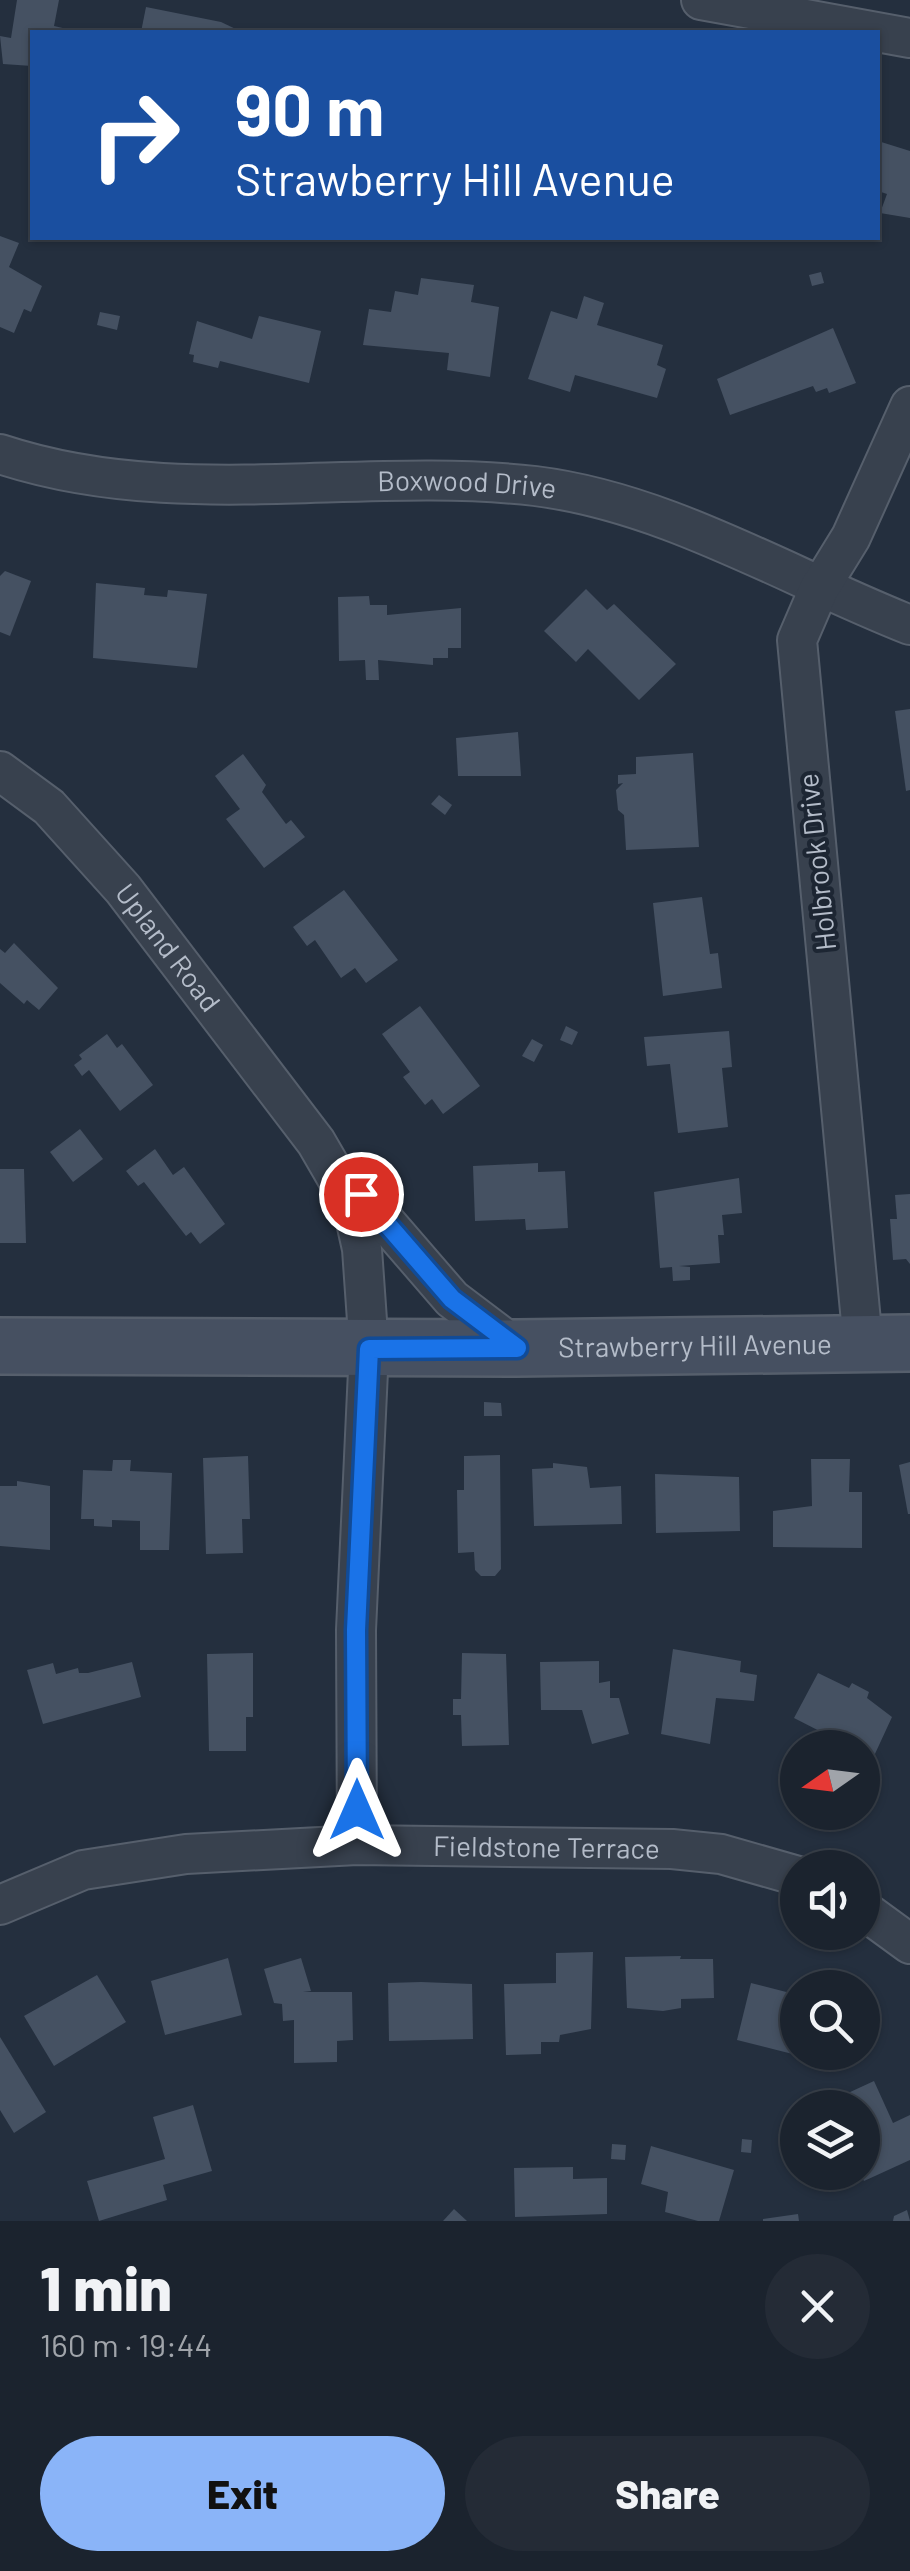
<!DOCTYPE html>
<meta charset="utf-8">
<style>
body{margin:0;font-family:Barlow,sans-serif;background:#242b36;color:#f1f3f6;height:100vh;display:flex;flex-direction:column;font-size:38px;white-space:nowrap}
*{box-sizing:border-box;margin:0}
p{font-size:32px;color:#a0a4aa}
.icon{flex:none;width:55px;height:55px;fill:none;stroke:currentColor;stroke-width:2;stroke-linecap:round;stroke-linejoin:round}
.map{position:relative;height:2221px;overflow:hidden}
.sheet{display:flex;flex-direction:column;background:#1b232e;flex:1}
.sheet>*{flex:none}
.hud{position:absolute;left:30px;top:30px;width:850px;height:210px;border-radius:0px;box-shadow:0 2px 8px #0004,0 0 0 2px #39404a;background:#1a4fa0;color:#fff;overflow:hidden}
.needle{width:65px;rotate:256deg}
.buttons{position:absolute;left:780px;top:1730px;display:grid;gap:20px}
.buttons a{display:grid;place-items:center;width:100px;height:100px;border-radius:50%;background:#1b232e;box-shadow:0 2px 8px #0004,0 0 0 2px #39404a;font-size:50px}
.pin{position:absolute;display:grid;place-items:center;width:85px;height:85px;color:#fff;margin:-42px;border:5px solid #fff;border-radius:50%;box-shadow:0 2px 10px #0007}
.me{position:absolute;width:110px;margin:-55px;rotate:0deg;stroke-linejoin:round;filter:drop-shadow(0 0 8px #0008)}
.turn{display:flex;align-items:center;gap:35px;height:210px;padding:0 40px;font-size:45px}
.turn .icon{width:130px;height:130px;stroke-width:2.5}
.turn b{display:block;font-size:70px;line-height:85px}
.round{display:grid;place-items:center;flex:none;width:105px;height:105px;border-radius:52px;background:#242b36}
.summary{display:flex;align-items:center;justify-content:space-between;height:170px;padding:0 40px}
h1{font-size:60px;font-weight:800;line-height:75px}
.action{display:flex;gap:20px;margin-top:auto;padding:20px 40px}
.action a{flex:1;height:115px;border-radius:60px;background:#8ab4f8;color:#111;font-size:40px;font-weight:800;line-height:115px;text-align:center}
.action a+a{background:#242b36;color:#f1f3f6}
.map>svg:first-child{display:block}
</style>
<div class="map">
<svg width="910" height="2221" viewBox="0 0 910 2221">
<rect width="100%" height="100%" fill="#242f3e"/>
<!-- building -->
<g fill="#455162">
<path d="M 17,0 L 59,0 L 54,26 L 80,32 L 32,32 L 32,66 L 3,64 L 0,36 L 11,38 Z"/>
<path d="M 146,7 L 221,22 L 242,32 L 141,32 Z"/>
<path d="M 878,141 L 910,151 L 910,218 L 880,213 L 887,194 L 878,191 Z"/>
<path d="M 0,236 L 19,243 L 9,267 L 42,286 L 31,312 L 24,309 L 14,333 L 0,327 Z"/>
<path d="M 821,272 L 824,283 L 812,286 L 809,275 Z"/>
<path d="M 421,278 L 474,285 L 471,302 L 499,307 L 490,377 L 447,370 L 449,353 L 363,345 L 369,309 L 391,312 L 395,291 L 418,295 Z"/>
<path d="M 584,296 L 604,303 L 597,325 L 663,345 L 657,365 L 666,369 L 657,398 L 575,375 L 570,392 L 528,379 L 551,311 L 577,319 Z"/>
<path d="M 100,312 L 120,316 L 117,330 L 97,325 Z"/>
<path d="M 259,316 L 321,331 L 309,383 L 220,361 L 218,368 L 193,362 L 194,355 L 189,354 L 197,321 L 252,339 Z"/>
<path d="M 833,328 L 856,383 L 829,393 L 827,388 L 816,392 L 813,386 L 730,415 L 717,379 Z"/>
<path d="M 5,571 L 31,581 L 10,636 L 0,632 L 0,576 Z"/>
<path d="M 96,583 L 145,588 L 144,595 L 167,597 L 168,590 L 207,594 L 197,668 L 93,658 Z"/>
<path d="M 586,589 L 607,610 L 614,604 L 676,664 L 639,700 L 588,649 L 576,662 L 544,631 Z"/>
<path d="M 369,596 L 370,605 L 387,605 L 387,615 L 461,608 L 461,648 L 448,648 L 448,658 L 433,658 L 433,665 L 378,660 L 379,680 L 366,680 L 365,660 L 339,661 L 338,597 Z"/>
<path d="M 910,709 L 910,790 L 906,791 L 895,711 Z"/>
<path d="M 518,732 L 521,776 L 458,776 L 456,738 Z"/>
<path d="M 693,753 L 699,847 L 626,850 L 624,815 L 618,810 L 616,790 L 623,783 L 618,784 L 618,775 L 636,774 L 636,757 Z"/>
<path d="M 243,754 L 266,785 L 262,792 L 286,824 L 291,820 L 305,837 L 264,868 L 226,819 L 240,809 L 215,776 Z"/>
<path d="M 439,795 L 452,805 L 445,815 L 431,804 Z"/>
<path d="M 344,890 L 398,960 L 366,983 L 355,968 L 341,978 L 315,940 L 307,946 L 293,927 Z"/>
<path d="M 702,897 L 710,954 L 718,953 L 722,988 L 663,996 L 653,903 Z"/>
<path d="M 14,943 L 58,988 L 39,1010 L 27,1000 L 24,1004 L 0,983 L 0,949 L 5,953 Z"/>
<path d="M 420,1006 L 480,1086 L 443,1114 L 432,1099 L 425,1105 L 403,1077 L 410,1072 L 382,1034 Z"/>
<path d="M 566,1026 L 578,1032 L 572,1045 L 560,1040 Z"/>
<path d="M 729,1031 L 732,1067 L 722,1068 L 728,1127 L 678,1133 L 670,1064 L 647,1066 L 644,1037 Z"/>
<path d="M 107,1034 L 117,1048 L 122,1044 L 153,1085 L 120,1111 L 89,1070 L 82,1076 L 74,1065 L 82,1059 L 79,1055 Z"/>
<path d="M 532,1039 L 543,1045 L 534,1062 L 522,1056 Z"/>
<path d="M 80,1129 L 103,1159 L 73,1182 L 50,1152 Z"/>
<path d="M 155,1149 L 173,1175 L 184,1167 L 225,1224 L 200,1244 L 191,1232 L 186,1236 L 144,1182 L 138,1186 L 126,1171 Z"/>
<path d="M 538,1163 L 538,1172 L 565,1171 L 568,1228 L 526,1230 L 525,1219 L 475,1221 L 473,1166 Z"/>
<path d="M 0,1169 L 24,1169 L 26,1243 L 0,1243 Z"/>
<path d="M 739,1178 L 742,1213 L 722,1215 L 724,1235 L 718,1235 L 720,1263 L 679,1266 L 690,1267 L 690,1280 L 673,1281 L 672,1267 L 660,1268 L 654,1192 Z"/>
<path d="M 910,1194 L 910,1264 L 906,1259 L 893,1260 L 890,1219 L 897,1219 L 895,1195 Z"/>
<path d="M 484,1402 L 501,1403 L 502,1416 L 484,1416 Z"/>
<path d="M 500,1455 L 501,1569 L 495,1576 L 481,1576 L 475,1570 L 474,1552 L 458,1553 L 457,1490 L 464,1490 L 464,1456 Z"/>
<path d="M 248,1456 L 250,1519 L 242,1519 L 243,1553 L 206,1554 L 203,1458 Z"/>
<path d="M 811,1459 L 850,1459 L 849,1492 L 862,1492 L 862,1548 L 773,1547 L 773,1511 L 812,1506 Z"/>
<path d="M 113,1460 L 131,1460 L 130,1471 L 172,1473 L 169,1550 L 140,1550 L 140,1521 L 112,1520 L 112,1527 L 94,1526 L 94,1519 L 81,1519 L 83,1470 L 112,1471 Z"/>
<path d="M 910,1462 L 910,1514 L 908,1514 L 899,1465 Z"/>
<path d="M 553,1463 L 587,1467 L 590,1488 L 621,1486 L 622,1524 L 534,1526 L 532,1469 L 553,1468 Z"/>
<path d="M 655,1474 L 739,1477 L 740,1531 L 656,1533 Z"/>
<path d="M 17,1481 L 50,1486 L 50,1550 L 0,1546 L 0,1486 L 17,1486 Z"/>
<path d="M 673,1649 L 741,1661 L 740,1672 L 757,1675 L 754,1701 L 716,1698 L 710,1744 L 661,1734 Z"/>
<path d="M 253,1653 L 253,1717 L 246,1717 L 246,1751 L 209,1751 L 207,1654 Z"/>
<path d="M 462,1653 L 506,1654 L 509,1745 L 462,1746 L 461,1715 L 453,1715 L 453,1699 L 461,1699 Z"/>
<path d="M 599,1661 L 599,1683 L 610,1681 L 610,1698 L 619,1698 L 629,1734 L 592,1744 L 582,1710 L 541,1710 L 540,1662 Z"/>
<path d="M 132,1662 L 141,1697 L 43,1724 L 27,1670 L 53,1663 L 56,1674 L 78,1668 L 79,1673 L 88,1673 Z"/>
<path d="M 818,1673 L 849,1688 L 852,1683 L 869,1692 L 867,1698 L 892,1717 L 862,1782 L 862,1748 L 838,1748 L 841,1742 L 794,1718 Z"/>
<path d="M 593,1952 L 591,2029 L 560,2035 L 559,2042 L 541,2042 L 541,2054 L 506,2055 L 504,1984 L 556,1983 L 556,1953 Z"/>
<path d="M 681,1956 L 680,1959 L 713,1959 L 714,1998 L 681,1999 L 681,2008 L 663,2011 L 627,2008 L 625,1957 Z"/>
<path d="M 228,1958 L 242,2015 L 165,2035 L 151,1981 Z"/>
<path d="M 301,1958 L 311,1991 L 303,1992 L 352,1992 L 353,2040 L 337,2041 L 337,2062 L 294,2063 L 294,2020 L 283,2021 L 282,2004 L 274,2003 L 264,1969 Z"/>
<path d="M 97,1975 L 126,2022 L 54,2066 L 24,2016 Z"/>
<path d="M 421,1982 L 472,1984 L 473,2039 L 389,2041 L 388,1983 Z"/>
<path d="M 751,1983 L 798,1995 L 798,2052 L 826,2052 L 824,2062 L 737,2040 Z"/>
<path d="M 0,2037 L 46,2112 L 14,2133 L 0,2110 Z"/>
<path d="M 874,2081 L 893,2123 L 910,2115 L 910,2160 L 864,2181 L 859,2172 L 862,2108 L 839,2108 L 835,2099 Z"/>
<path d="M 193,2105 L 212,2171 L 163,2185 L 167,2200 L 99,2221 L 87,2181 L 165,2159 L 153,2117 Z"/>
<path d="M 742,2139 L 752,2140 L 751,2153 L 741,2152 Z"/>
<path d="M 612,2144 L 626,2145 L 625,2160 L 611,2159 Z"/>
<path d="M 651,2146 L 734,2170 L 719,2221 L 698,2221 L 665,2212 L 668,2192 L 641,2184 Z"/>
<path d="M 573,2167 L 573,2179 L 607,2178 L 607,2214 L 515,2217 L 514,2168 Z"/>
<path d="M 454,2209 L 467,2221 L 443,2221 Z"/>
<path d="M 907,2210 L 910,2221 L 893,2221 L 894,2216 Z"/>
<path d="M 798,2214 L 799,2221 L 763,2221 L 763,2219 Z"/>
</g>
<g fill="none" stroke-linecap="round" stroke-linejoin="round">
<!-- street casing -->
<g stroke="#565f6c" stroke-width="42">
<g id="street">
<path d="M 701,0 L 910,38"/>
<path id="s1" d="M 0,454 C 175,512 357,466 535,486 C 666,502 788,577 910,625"/>
<path id="s2" d="M 0,771 L 49,807 L 123,889 L 316,1142 L 352,1204 L 362,1249 L 369,1349 L 356,1630 L 357,1845"/>
<path d="M 350,1181 L 452,1299 L 517,1348"/>
<path d="M 863,1343 L 797,640 L 819,589 L 851,537 L 910,406"/>
<path id="s3" d="M 0,1905 L 83,1870 L 186,1854 L 357,1845 L 672,1849 L 721,1854 L 798,1876"/>
<path d="M 862,1909 L 910,1944"/>
</g>
</g>
<!-- secondary casing -->
<g stroke="#565f6c" stroke-width="60">
<g id="secondary">
<path id="s4" d="M 0,1346 L 517,1348 L 910,1343"/>
</g>
</g>
<!-- street -->
<use href="#street" stroke="#38414e" stroke-width="38"/>
<!-- secondary -->
<use href="#secondary" stroke="#465061" stroke-width="55"/>
</g>
<g fill="none" stroke-linecap="round" stroke-linejoin="round">
<!-- route casing -->
<g stroke="#114b97" stroke-width="25">
<path id="route" d="M 357,1810 L 356,1630 L 369,1349 L 517,1348 L 452,1299 L 361,1194"/>
</g>
<!-- route -->
<use href="#route" stroke="#1a73e8" stroke-width="18"/>
</g>
<g text-anchor="middle" stroke-width="8" stroke-linejoin="round" paint-order="stroke">
<!-- street labels -->
<g font-size="28" fill="#b4bcc9" stroke="#1d2633">
<text dy="10" stroke="none"><textPath href="#s1" startOffset="470">Boxwood Drive</textPath></text>
<text transform="translate(817 862) rotate(-96)" y="10">Holbrook Drive</text>
<text dy="10" stroke="none"><textPath href="#s2" startOffset="245">Upland Road</textPath></text>
<text dy="10" stroke="none"><textPath href="#s4" startOffset="695">Strawberry Hill Avenue</textPath></text>
<text dy="10" stroke="none"><textPath href="#s3" startOffset="555">Fieldstone Terrace</textPath></text>
</g>
</g>
</svg>
<div class="buttons">
<a><svg class="needle" viewBox="-14 -14 28 28"><path d="M0-13l5 13h-10z" fill="#e53935"/><path d="M0 13l5-13h-10z" fill="#a0a4aa"/></svg></a>
<a><svg class="icon" aria-label="sound" viewBox="0 0 24 24"><path d="M4 9h4l5-4v14l-5-4H4zM17 9q2 3 0 6"/></svg></a>
<a><svg class="icon" aria-label="search" viewBox="0 0 24 24"><circle cx="10" cy="10" r="6"/><path d="M15 15l6 6"/></svg></a>
<a><svg class="icon" aria-label="layers" viewBox="0 0 24 24"><path d="M12 4l9 5-9 5-9-5zM3 14l9 5 9-5"/></svg></a>
</div>
<div class="pin" style="left:361px;top:1194px;background:#d93025"><svg class="icon" aria-label="arrive" viewBox="0 0 24 24"><path d="M6 21V4h12l-3 4 3 4H6"/></svg></div>
<svg class="me" style="left:357px;top:1810px" viewBox="-20 -20 40 40"><path d="M0-17L14 15 0 8-14 15z" fill="#1a73e8" stroke="#fff" stroke-width="4"/></svg>
<div class="hud">
<div class="turn"><svg class="icon" aria-label="right" viewBox="0 0 24 24"><path d="M7 20v-9h11M14 6l5 5-5 5"/></svg><div><b>90 m</b>Strawberry Hill Avenue</div></div>
</div>
</div>
<section class="sheet">
<div class="summary"><div><h1>1 min</h1><p>160 m · 19:44</p></div><a class="round"><svg class="icon" aria-label="close" viewBox="0 0 24 24"><path d="M6 6l12 12M18 6L6 18"/></svg></a></div>
<div class="action"><a>Exit</a><a>Share</a></div>
</section>
